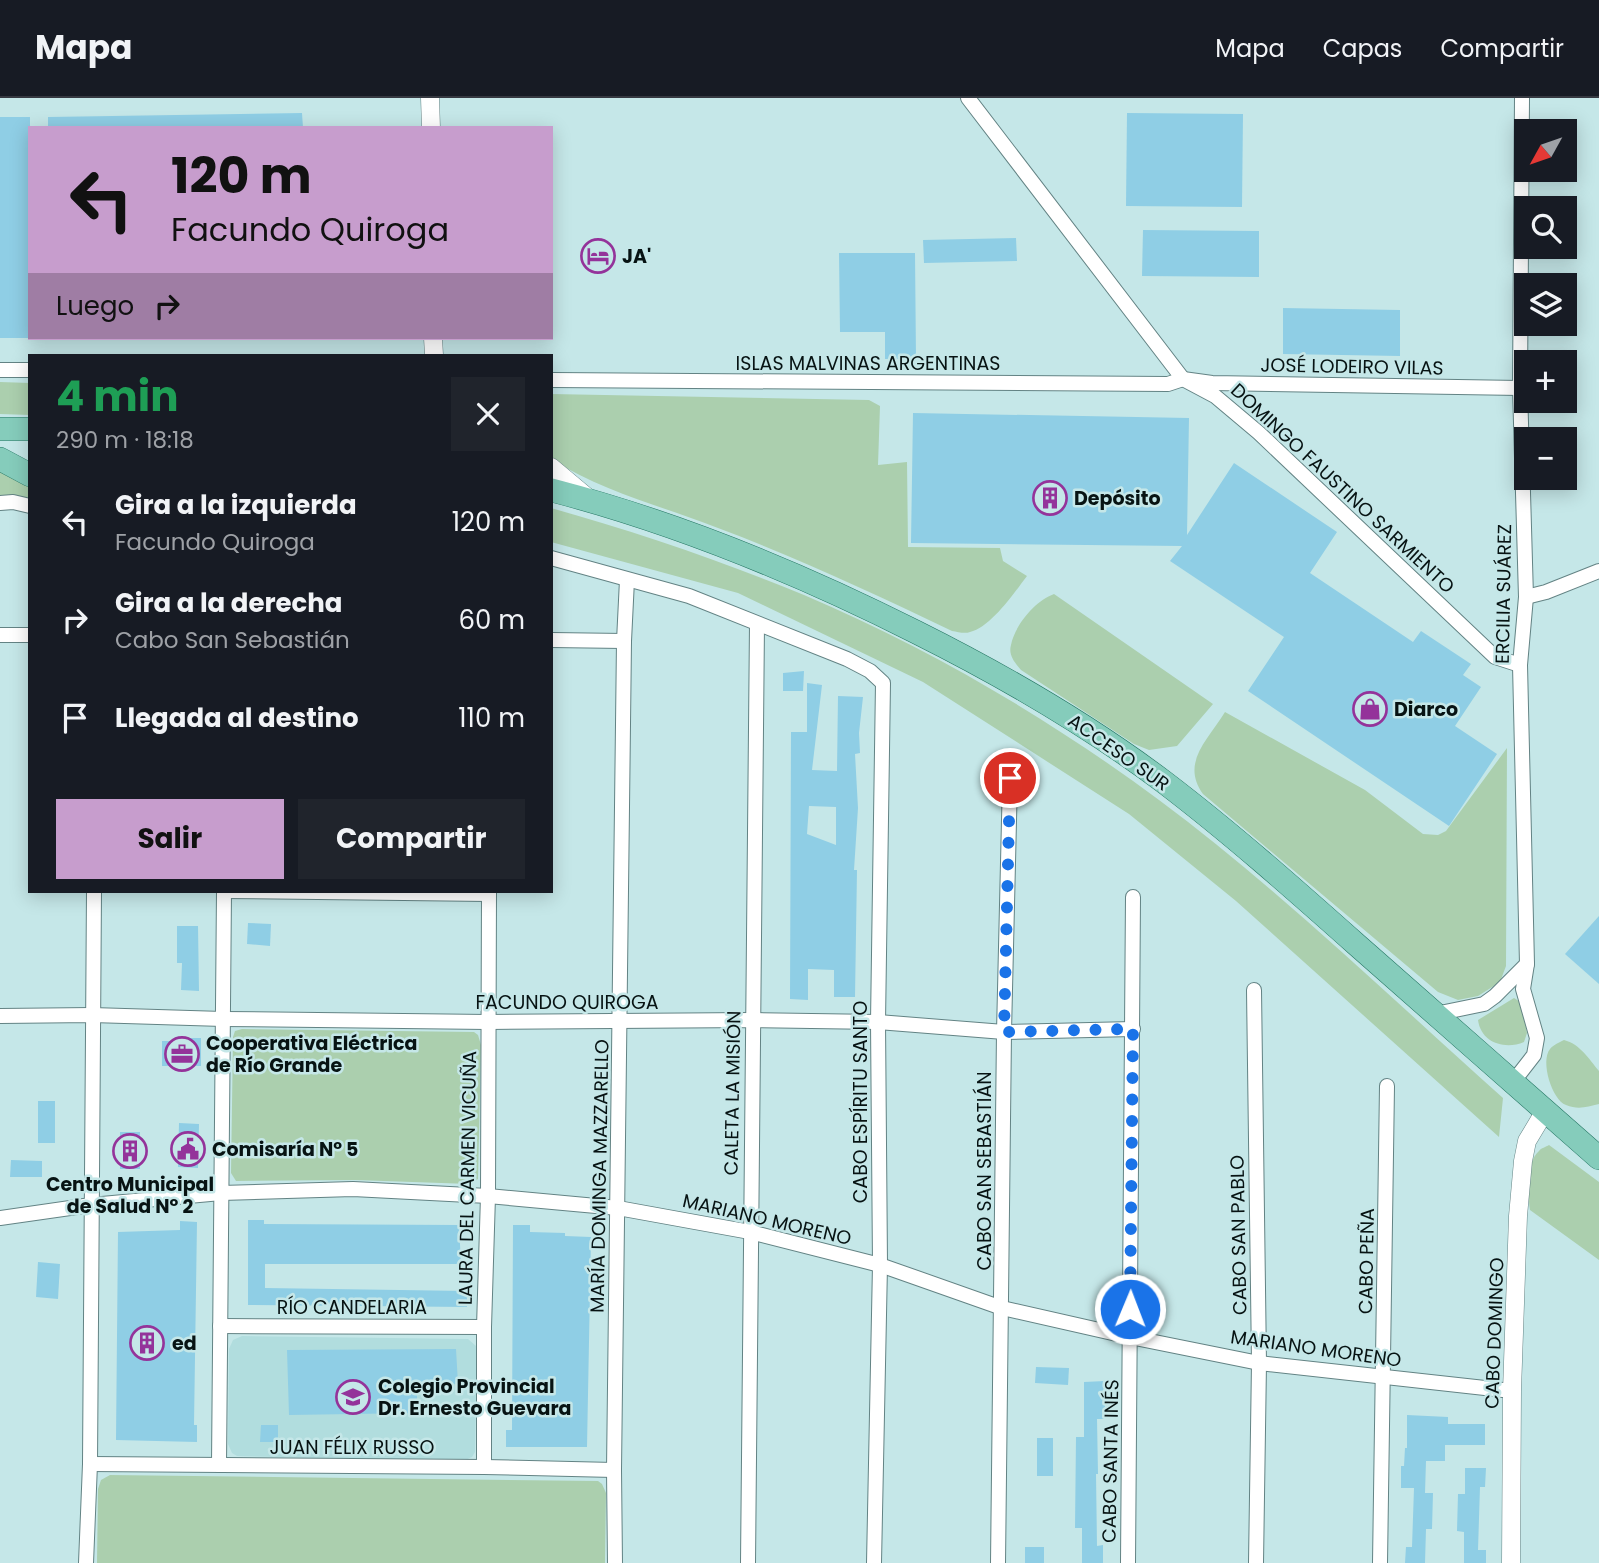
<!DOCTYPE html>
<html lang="es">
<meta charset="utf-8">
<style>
body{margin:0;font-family:Poppins,sans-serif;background:#20242c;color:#f1f3f6;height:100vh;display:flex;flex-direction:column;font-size:26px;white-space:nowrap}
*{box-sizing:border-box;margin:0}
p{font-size:23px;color:#9ea1a6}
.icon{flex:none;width:38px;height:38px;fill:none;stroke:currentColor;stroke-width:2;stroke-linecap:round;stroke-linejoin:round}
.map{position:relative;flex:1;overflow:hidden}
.side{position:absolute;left:28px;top:256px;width:525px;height:539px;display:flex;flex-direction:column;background:#171b24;border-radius:0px;box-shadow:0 4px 18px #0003}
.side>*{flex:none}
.top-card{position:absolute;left:28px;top:28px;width:525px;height:214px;border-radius:0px;box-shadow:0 4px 18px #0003;background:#c79dcd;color:#111;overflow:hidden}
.needle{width:46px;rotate:230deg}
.fabs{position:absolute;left:1514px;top:21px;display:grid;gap:14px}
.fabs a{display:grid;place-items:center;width:63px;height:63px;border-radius:0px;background:#171b24;box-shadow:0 4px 18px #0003;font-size:35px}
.pin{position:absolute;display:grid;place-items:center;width:60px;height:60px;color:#fff;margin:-30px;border:4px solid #fff;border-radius:50%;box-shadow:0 2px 7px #0007}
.me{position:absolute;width:77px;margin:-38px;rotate:1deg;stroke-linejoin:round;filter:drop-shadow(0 0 5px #0008)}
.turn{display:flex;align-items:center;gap:24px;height:147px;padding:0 28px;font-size:32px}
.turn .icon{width:91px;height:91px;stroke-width:2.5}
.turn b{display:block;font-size:49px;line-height:60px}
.then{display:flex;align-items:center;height:66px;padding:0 28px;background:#0003;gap:14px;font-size:26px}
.round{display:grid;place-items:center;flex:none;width:74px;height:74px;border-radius:0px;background:#20242c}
.head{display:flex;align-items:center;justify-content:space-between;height:119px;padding:0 28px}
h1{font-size:42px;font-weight:700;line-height:52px;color:#1e9e55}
.button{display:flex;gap:14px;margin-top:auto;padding:14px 28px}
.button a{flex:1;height:80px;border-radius:0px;background:#c79dcd;color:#111;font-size:28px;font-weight:700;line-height:80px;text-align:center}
.button a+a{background:#20242c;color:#f1f3f6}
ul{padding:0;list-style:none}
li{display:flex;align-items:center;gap:21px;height:98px;padding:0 28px}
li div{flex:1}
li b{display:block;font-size:26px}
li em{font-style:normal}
header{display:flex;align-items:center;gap:42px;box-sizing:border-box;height:98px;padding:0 35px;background:#171b24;border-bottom:2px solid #363941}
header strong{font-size:33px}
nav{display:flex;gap:38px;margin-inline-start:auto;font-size:24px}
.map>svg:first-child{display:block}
</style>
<header>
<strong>Mapa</strong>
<nav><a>Mapa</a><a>Capas</a><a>Compartir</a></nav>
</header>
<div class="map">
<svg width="1599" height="1465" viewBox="0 0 1599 1465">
<rect width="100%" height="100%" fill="#c5e7e8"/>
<!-- built -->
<path fill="#b1ddde" d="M 242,1238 L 468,1241 L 476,1248 L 477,1253 L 475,1354 L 472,1359 L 463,1363 L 237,1358 L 232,1355 L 228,1346 L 229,1251 L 233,1242 Z"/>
<!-- green -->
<g fill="#abcfae">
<path d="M 0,284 L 30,285 L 30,317 L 0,316 Z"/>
<path d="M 551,296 L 869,302 L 880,308 L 878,367 L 907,364 L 908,449 L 1000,450 L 1003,463 L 1027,478 C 1014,495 991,529 970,534 C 965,536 958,534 952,533 C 875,496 798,460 718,430 C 662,408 603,394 551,361 Z"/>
<path d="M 0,368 L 30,384 L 30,405 L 0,402 Z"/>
<path d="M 551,410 C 636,434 722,463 804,497 C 929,550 1050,621 1159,702 C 1280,792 1391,900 1503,1000 L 1499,1039 L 1236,803 L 1129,716 L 923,584 L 738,495 L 551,444 Z"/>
<path d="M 1054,496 L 1213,606 L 1177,648 L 1149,652 L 1134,646 L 1021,572 C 1015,565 1008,557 1011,547 C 1015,527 1035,503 1054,496 Z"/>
<path d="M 1225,614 L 1365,692 L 1423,736 L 1438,737 L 1446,733 L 1507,650 L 1506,868 L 1500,884 L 1478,898 L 1458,902 L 1438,894 L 1203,696 C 1180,664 1209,641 1225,614 Z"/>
<path d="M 1514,900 L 1522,905 L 1527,935 L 1524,944 C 1505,952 1481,945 1478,922 Z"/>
<path d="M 242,931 L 474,934 L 478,937 L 481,947 L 478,1081 L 470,1086 L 355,1082 L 236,1083 L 231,1075 L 233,939 L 235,933 Z"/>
<path d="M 1564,942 C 1580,946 1589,961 1599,973 L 1599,1006 C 1587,1009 1578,1012 1566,1007 C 1552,1002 1540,963 1550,951 C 1553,947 1560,944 1564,942 Z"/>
<path d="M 1549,1047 L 1599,1084 L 1599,1162 L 1530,1112 C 1528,1095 1525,1066 1539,1053 C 1541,1050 1546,1049 1549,1047 Z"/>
<path d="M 110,1377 L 598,1383 L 602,1386 L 606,1395 L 605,1465 L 97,1465 L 98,1391 L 101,1382 Z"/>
</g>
<!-- building -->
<g fill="#8fcee5" fill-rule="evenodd">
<path d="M 302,15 L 303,30 L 48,30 L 48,19 Z"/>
<path d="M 1127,15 L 1243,16 L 1242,109 L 1126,108 Z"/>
<rect x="0" y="19" width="30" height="221"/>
<path d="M 1143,132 L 1259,133 L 1259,179 L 1142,178 Z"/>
<path d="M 1016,140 L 1017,163 L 924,165 L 923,142 Z"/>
<path d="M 839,155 L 915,155 L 916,261 L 885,261 L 885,234 L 840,234 Z"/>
<path d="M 1283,210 L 1400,212 L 1400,258 L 1283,256 Z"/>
<path d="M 913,315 L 1189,320 L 1187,437 L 1234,365 L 1337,434 L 1310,475 L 1413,544 L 1421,533 L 1471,566 L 1463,577 L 1481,589 L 1455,628 L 1497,656 L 1449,728 L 1248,593 L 1284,539 L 1170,463 L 1182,448 L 911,445 Z"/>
<path d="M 804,573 L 803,593 L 783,593 L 783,575 Z"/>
<path d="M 807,585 L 822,587 L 812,672 L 837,673 L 838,598 L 863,599 L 859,635 L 860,655 L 855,656 L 858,710 L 854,772 L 857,772 L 855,899 L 834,899 L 834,872 L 808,871 L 808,902 L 790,901 L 791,634 L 807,634 ZM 809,708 L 836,709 L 836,747 L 807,736 Z"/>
<path d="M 1599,818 L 1599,886 L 1565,856 Z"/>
<path d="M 248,825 L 271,826 L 270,848 L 247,846 Z"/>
<path d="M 177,828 L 198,828 L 199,893 L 181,892 L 182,865 L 177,865 Z"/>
<path d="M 181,940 L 201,940 L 201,968 L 162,968 L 162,943 L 181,943 Z"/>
<rect x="38" y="1003" width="17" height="42"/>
<path d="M 179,1025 L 199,1026 L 198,1070 L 178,1069 Z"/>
<rect x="120" y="1034" width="20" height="37"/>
<path d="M 11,1062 L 42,1063 L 42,1079 L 10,1079 Z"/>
<path d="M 248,1122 L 264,1122 L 264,1126 L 459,1127 L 461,1166 L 265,1166 L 265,1190 L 467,1193 L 467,1209 L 248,1207 Z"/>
<path d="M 180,1123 L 197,1124 L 194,1327 L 197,1327 L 197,1344 L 116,1342 L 118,1134 L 180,1132 Z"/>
<path d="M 513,1127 L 530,1127 L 530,1134 L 565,1135 L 565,1138 L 591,1139 L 587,1349 L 506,1349 L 506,1332 L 512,1332 Z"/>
<path d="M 38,1164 L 60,1166 L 58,1201 L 36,1199 Z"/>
<path d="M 456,1251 L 458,1286 L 417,1285 L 417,1315 L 289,1317 L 287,1252 Z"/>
<path d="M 1036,1269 L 1069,1270 L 1068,1287 L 1035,1285 Z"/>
<path d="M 1105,1283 L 1105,1321 L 1097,1321 L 1098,1376 L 1096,1376 L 1097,1448 L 1103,1447 L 1103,1465 L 1082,1465 L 1082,1430 L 1075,1430 L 1076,1339 L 1084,1339 L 1084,1284 Z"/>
<path d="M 1407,1317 L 1448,1319 L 1448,1326 L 1485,1326 L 1485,1347 L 1445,1347 L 1445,1363 L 1426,1363 L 1425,1395 L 1433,1395 L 1432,1431 L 1426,1431 L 1425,1465 L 1405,1465 L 1406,1449 L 1412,1449 L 1414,1390 L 1401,1390 L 1401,1368 L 1404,1368 L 1405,1350 L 1407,1350 Z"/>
<path d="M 261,1327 L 278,1327 L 278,1344 L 260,1344 Z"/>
<rect x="1037" y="1340" width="16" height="38"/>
<path d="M 1465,1370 L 1486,1370 L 1485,1389 L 1480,1389 L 1478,1452 L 1486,1452 L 1486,1465 L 1464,1465 L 1464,1434 L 1457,1433 L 1458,1396 L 1465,1396 Z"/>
<rect x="1025" y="1449" width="19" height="16"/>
</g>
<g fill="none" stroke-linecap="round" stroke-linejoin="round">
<!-- minor casing -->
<g stroke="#638384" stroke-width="16">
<g id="minor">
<path d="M 968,0 L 1183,281 L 1215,298 L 1259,335 L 1495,559 L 1520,567"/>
<path d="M 0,272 L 30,272"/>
<path d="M 551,282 L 1168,286 L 1183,281 L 1212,285 L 1520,290"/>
<path d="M 0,405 L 13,404 L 30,408"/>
<path d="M 551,460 L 689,498 L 847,561 L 870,573 L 883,585 L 878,924 L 880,1167 L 874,1465"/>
<path d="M 1526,499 L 1546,494 L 1599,473"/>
<path d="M 0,537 L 30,537"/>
<path d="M 551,542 L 624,543"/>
<path d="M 224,793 L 489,796"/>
<path d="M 1254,892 L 1259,1265 L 1256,1465"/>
<path d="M 1435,916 L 1484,906 L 1495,898 L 1527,866"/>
<path d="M 0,918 L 92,917 L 223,921 L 488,924 L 753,922 L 878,924 L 1004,934 L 1133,931"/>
<path d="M 1513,984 L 1534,957 L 1537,940 L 1523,891 L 1527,866 L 1520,567 L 1526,499 L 1520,290 L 1522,0"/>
<path d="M 0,1120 L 91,1107 L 221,1095 L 353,1091 L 488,1098 L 618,1110 L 750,1134 L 880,1167 L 1002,1210 L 1130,1239 L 1259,1265 L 1512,1293"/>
<path d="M 220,1228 L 484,1229"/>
<path d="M 90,1366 L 484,1369 L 614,1372"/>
<path d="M 219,1367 L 224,793"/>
<path d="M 484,1369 L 484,1229 L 488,1098 L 489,793"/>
<path d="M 86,1465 L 90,1366 L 94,793"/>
<path d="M 615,1465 L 614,1372 L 624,543 L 627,482"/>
<path d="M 748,1465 L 757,526"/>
<path d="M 998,1465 L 1004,934 L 1010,680"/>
<path d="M 1128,1465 L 1133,799"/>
<path d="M 1380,1465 L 1387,988"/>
</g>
</g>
<!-- tertiary casing -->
<g stroke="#638384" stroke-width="19">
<g id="tertiary">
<path d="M 430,0 L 431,30"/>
<path d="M 433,240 L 434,257"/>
<path d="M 551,369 L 588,400"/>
<path d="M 1511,1465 L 1512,1293 L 1518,1118 L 1523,1063 L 1527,1043 L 1545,1013"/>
</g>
</g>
<!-- primary casing -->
<g stroke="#247562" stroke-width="24">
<g id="primary">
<path d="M 0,331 L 30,331"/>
<path d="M 0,361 L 30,377"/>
<path d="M 551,392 C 678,425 799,475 916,534 C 1002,577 1087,626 1164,684 C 1231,735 1294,791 1357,847 C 1438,918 1518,989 1599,1060"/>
</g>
</g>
<!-- minor -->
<use href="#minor" stroke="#fff" stroke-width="14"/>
<!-- tertiary -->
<use href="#tertiary" stroke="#fff" stroke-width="18"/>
<!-- primary -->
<use href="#primary" stroke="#85ccbb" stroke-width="23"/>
</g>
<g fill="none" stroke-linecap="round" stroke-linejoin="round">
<!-- route -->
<path stroke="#1a73e8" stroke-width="12" stroke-dasharray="0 21.6" d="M 1010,680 L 1004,934 L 1133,931 L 1130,1211"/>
</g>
<!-- icons -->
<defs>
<g id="hotel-ring" transform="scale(1.75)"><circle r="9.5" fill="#c5e7e8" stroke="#94339a" stroke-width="1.5"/><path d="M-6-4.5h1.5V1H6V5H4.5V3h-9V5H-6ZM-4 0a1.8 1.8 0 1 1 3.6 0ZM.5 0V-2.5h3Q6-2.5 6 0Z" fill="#94339a"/></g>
<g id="building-ring" transform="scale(1.75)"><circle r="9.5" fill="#c5e7e8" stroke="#94339a" stroke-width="1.5"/><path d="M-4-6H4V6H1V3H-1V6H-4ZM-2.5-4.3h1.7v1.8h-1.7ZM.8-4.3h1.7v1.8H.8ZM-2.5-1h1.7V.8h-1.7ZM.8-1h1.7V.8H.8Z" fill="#94339a"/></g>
<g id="shop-ring" transform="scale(1.75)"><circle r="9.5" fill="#c5e7e8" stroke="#94339a" stroke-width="1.5"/><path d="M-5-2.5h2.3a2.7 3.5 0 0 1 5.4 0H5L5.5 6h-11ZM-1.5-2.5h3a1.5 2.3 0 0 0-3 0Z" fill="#94339a"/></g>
<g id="office-ring" transform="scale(1.75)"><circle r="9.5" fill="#c5e7e8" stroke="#94339a" stroke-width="1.5"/><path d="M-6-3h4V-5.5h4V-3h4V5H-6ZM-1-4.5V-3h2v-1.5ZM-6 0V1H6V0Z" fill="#94339a"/></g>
<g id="civic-ring" transform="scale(1.75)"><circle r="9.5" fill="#c5e7e8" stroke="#94339a" stroke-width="1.5"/><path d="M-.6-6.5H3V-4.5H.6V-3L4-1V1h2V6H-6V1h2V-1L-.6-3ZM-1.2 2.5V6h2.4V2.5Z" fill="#94339a"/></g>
<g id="school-ring" transform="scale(1.75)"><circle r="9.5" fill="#c5e7e8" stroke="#94339a" stroke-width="1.5"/><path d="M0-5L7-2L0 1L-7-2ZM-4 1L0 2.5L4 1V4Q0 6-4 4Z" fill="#94339a"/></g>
</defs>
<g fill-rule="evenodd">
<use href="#hotel-ring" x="598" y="158"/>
<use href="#building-ring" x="1050" y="400"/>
<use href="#shop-ring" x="1370" y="611"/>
<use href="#office-ring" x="182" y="956"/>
<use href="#civic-ring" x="188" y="1051"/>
<use href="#building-ring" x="130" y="1053"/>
<use href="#building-ring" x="147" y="1245"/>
<use href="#school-ring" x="353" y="1299"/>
</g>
<g text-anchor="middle" stroke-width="5" stroke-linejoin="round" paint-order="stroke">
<!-- poi labels -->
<g font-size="19" font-weight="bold" fill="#071313" stroke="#c5e7e8" text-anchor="start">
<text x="622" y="165">JA'</text>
<text x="1074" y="407">Depósito</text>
<text x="1394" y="618">Diarco</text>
<text x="206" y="952">Cooperativa Eléctrica<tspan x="206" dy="22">de Río Grande</tspan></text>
<text x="212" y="1058">Comisaría N° 5</text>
<text x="130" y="1093" text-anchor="middle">Centro Municipal<tspan x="130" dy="22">de Salud N° 2</tspan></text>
<text x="172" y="1252">ed</text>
<text x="378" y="1295">Colegio Provincial<tspan x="378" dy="22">Dr. Ernesto Guevara</tspan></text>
</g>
<!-- street labels -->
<g font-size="19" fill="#071313" stroke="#c5e7e8">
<text x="868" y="272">ISLAS MALVINAS ARGENTINAS</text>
<text transform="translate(1352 268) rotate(1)" y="7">JOSÉ LODEIRO VILAS</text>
<text transform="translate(1343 390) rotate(43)" y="7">DOMINGO FAUSTINO SARMIENTO</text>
<text transform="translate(1503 496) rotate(-89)" y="7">ERCILIA SUÁREZ</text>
<text transform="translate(1119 654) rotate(35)" y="7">ACCESO SUR</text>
<text x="567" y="911">FACUNDO QUIROGA</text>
<text transform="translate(732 995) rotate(-89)" y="7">CALETA LA MISIÓN</text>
<text transform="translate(860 1004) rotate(-90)" y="7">CABO ESPÍRITU SANTO</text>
<text transform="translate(984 1073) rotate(-90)" y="7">CABO SAN SEBASTIÁN</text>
<text transform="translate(599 1078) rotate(-89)" y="7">MARÍA DOMINGA MAZZARELLO</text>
<text transform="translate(467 1080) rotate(-89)" y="7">LAURA DEL CARMEN VICUÑA</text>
<text transform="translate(767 1121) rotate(13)" y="7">MARIANO MORENO</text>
<text transform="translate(1238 1137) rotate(-91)" y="7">CABO SAN PABLO</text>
<text transform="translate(1366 1163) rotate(-89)" y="7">CABO PEÑA</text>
<text x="352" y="1216">RÍO CANDELARIA</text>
<text transform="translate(1494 1235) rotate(-88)" y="7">CABO DOMINGO</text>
<text transform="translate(1316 1250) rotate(8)" y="7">MARIANO MORENO</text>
<text x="352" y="1356">JUAN FÉLIX RUSSO</text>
<text transform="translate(1110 1363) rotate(-89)" y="7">CABO SANTA INÉS</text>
</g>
</g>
</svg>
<div class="fabs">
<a><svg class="needle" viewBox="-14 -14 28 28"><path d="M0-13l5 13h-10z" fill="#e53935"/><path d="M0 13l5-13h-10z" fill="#9ea1a6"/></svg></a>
<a><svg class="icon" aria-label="search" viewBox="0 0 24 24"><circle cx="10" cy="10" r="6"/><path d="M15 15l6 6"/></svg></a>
<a><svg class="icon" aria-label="layers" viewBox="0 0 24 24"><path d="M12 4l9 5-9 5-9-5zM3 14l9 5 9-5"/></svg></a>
<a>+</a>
<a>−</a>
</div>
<div class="pin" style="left:1010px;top:680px;background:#d93025"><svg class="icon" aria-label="arrive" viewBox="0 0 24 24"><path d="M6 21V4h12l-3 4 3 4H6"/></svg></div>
<svg class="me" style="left:1130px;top:1211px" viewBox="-20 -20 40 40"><circle r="17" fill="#1a73e8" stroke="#fff" stroke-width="3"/><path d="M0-11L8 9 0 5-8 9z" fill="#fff"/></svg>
<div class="top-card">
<div class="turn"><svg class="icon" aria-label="left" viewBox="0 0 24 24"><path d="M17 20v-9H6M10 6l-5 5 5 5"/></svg><div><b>120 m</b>Facundo Quiroga</div></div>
<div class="then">Luego<svg class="icon" aria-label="right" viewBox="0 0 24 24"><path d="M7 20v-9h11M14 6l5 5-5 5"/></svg></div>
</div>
<section class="side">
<div class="head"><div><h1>4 min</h1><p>290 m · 18:18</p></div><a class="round"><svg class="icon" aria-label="close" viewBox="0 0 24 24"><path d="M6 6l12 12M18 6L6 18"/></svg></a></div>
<ul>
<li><svg class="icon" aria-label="left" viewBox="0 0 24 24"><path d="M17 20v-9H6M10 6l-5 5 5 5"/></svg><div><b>Gira a la izquierda</b><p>Facundo Quiroga</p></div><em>120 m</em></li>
<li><svg class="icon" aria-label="right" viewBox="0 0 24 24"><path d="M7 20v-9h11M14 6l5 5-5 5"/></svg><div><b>Gira a la derecha</b><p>Cabo San Sebastián</p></div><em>60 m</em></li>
<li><svg class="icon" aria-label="arrive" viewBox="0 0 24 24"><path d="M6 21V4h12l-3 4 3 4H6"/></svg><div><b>Llegada al destino</b></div><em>110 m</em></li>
</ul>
<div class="button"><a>Salir</a><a>Compartir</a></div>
</section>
</div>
